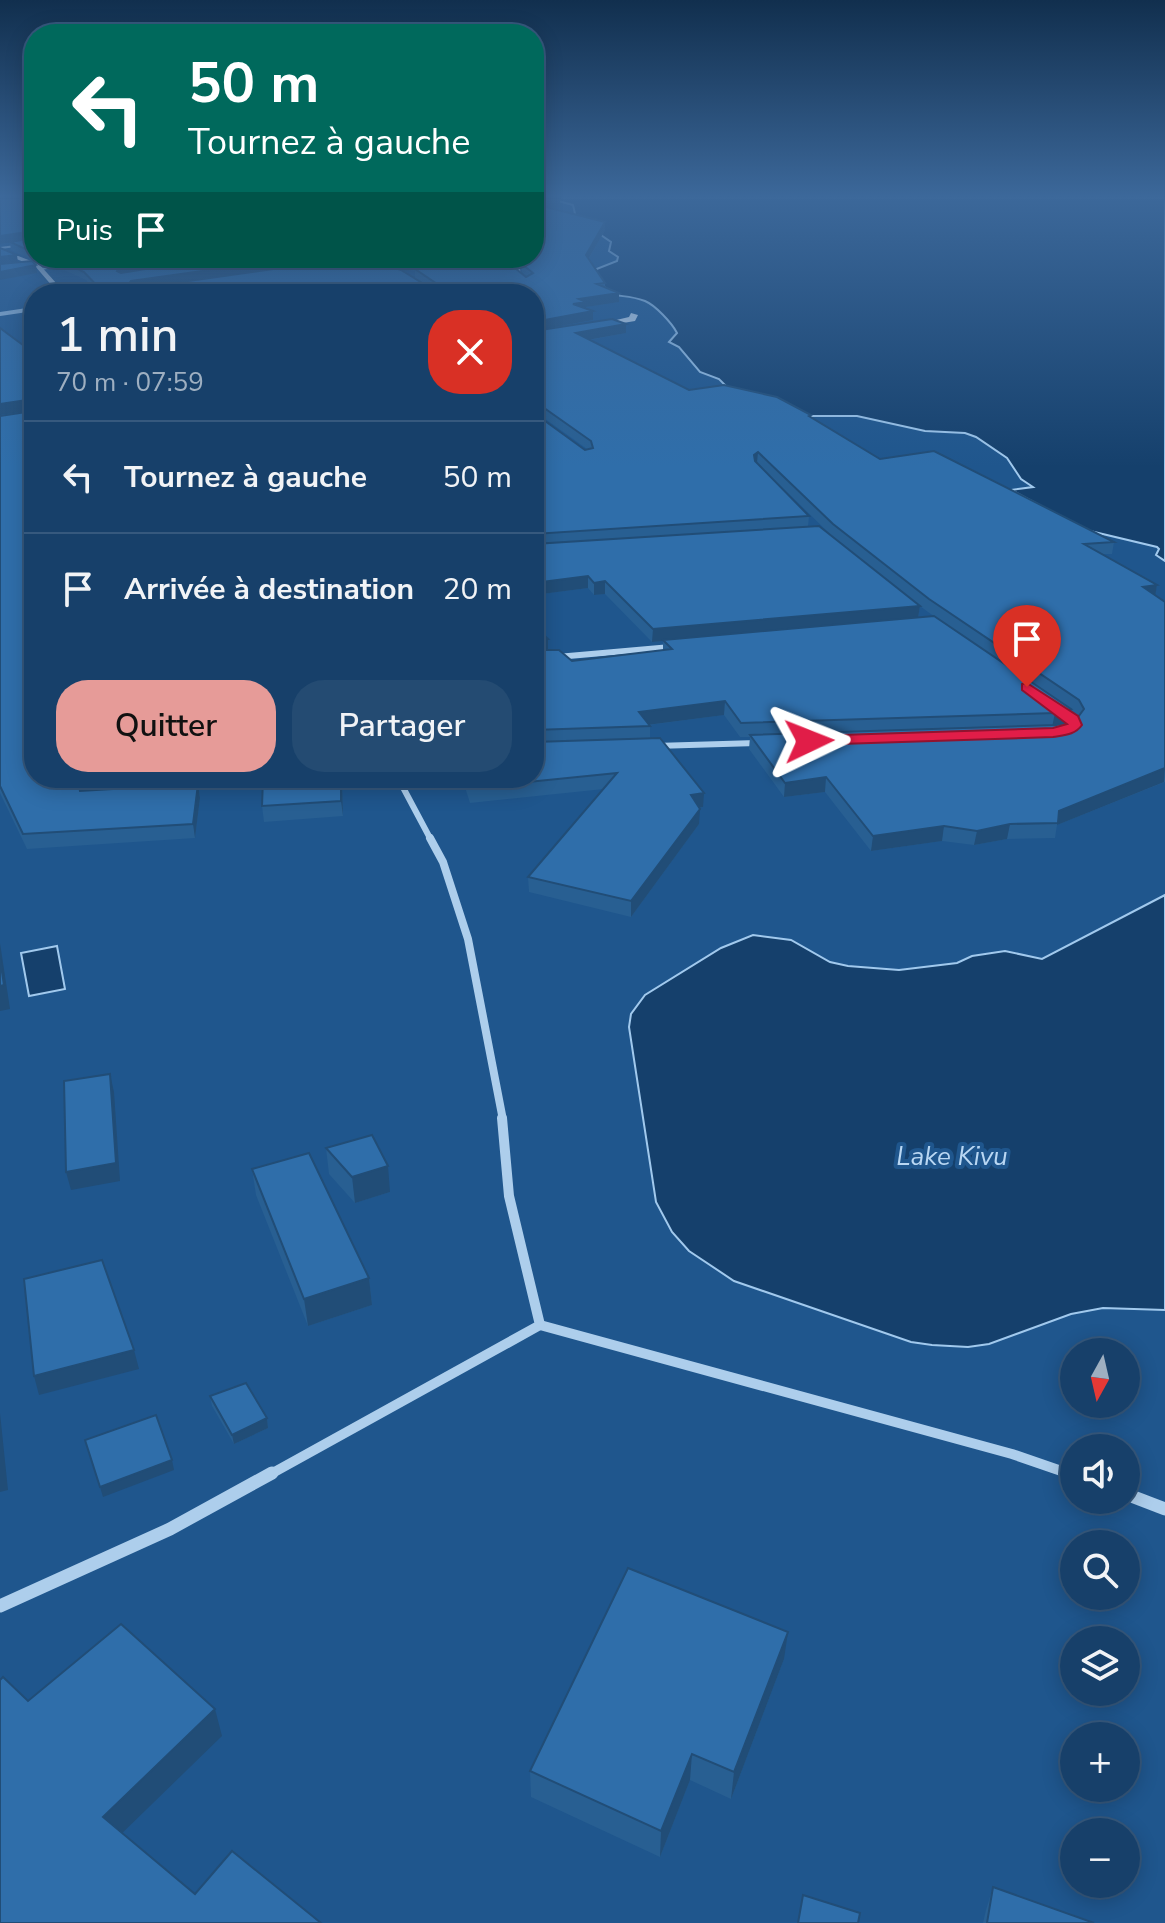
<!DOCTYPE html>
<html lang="fr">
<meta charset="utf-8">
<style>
body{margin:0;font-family:"Nunito Sans",sans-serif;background:#244b72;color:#f1f3f6;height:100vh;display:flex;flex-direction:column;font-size:30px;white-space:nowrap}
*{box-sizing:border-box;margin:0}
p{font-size:26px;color:#9eafc1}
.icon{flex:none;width:44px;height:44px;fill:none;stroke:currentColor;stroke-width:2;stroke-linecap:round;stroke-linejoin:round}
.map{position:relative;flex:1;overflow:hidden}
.panel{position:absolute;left:24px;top:284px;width:520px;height:504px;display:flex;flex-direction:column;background:#17406a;border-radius:32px;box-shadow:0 4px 20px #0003,0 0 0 2px #36597e}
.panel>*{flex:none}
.hud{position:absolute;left:24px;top:24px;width:520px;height:244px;border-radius:32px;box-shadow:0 4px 20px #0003,0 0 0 2px #36597e;background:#00695c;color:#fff;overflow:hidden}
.needle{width:52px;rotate:188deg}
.fabs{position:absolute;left:1060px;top:1338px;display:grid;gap:16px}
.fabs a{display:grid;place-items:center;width:80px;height:80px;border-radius:50%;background:#17406a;box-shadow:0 4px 20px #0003,0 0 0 2px #36597e;font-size:40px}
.pin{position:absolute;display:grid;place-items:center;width:68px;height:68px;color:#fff;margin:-82px -34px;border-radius:50% 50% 50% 0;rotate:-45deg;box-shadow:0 0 8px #0007}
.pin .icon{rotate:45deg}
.me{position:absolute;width:88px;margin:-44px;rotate:88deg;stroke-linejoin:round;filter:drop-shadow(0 0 6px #0008)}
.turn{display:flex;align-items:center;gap:28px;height:168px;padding:0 32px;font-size:36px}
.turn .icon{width:104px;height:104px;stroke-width:2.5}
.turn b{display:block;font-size:56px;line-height:68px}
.then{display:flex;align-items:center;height:76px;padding:0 32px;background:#0003;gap:16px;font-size:30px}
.round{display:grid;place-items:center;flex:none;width:84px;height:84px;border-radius:32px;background:#244b72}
.summary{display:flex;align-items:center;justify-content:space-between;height:136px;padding:0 32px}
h1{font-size:48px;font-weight:600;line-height:60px}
.button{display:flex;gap:16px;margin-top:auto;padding:16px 32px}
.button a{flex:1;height:92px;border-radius:32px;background:#e69b98;color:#111;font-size:32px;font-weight:600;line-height:92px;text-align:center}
.button a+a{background:#244b72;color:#f1f3f6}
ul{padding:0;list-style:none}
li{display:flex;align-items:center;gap:24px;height:112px;padding:0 32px;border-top:2px solid #36597e}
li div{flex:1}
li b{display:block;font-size:30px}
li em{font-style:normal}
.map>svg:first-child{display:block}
</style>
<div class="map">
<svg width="1165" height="1923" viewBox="0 0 1165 1923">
<rect width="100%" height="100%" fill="#1f568d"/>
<!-- water -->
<g fill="#15406c" stroke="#a1c9ed" stroke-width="2">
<path d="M 548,198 L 1165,198 L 1165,561 L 1156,555 L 1159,549 L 1157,547 L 1086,530 L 1011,490 L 1033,487 L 1021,479 L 1007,458 L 976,437 L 965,433 L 925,431 L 857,416 L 797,416 L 742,402 L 719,379 L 700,372 L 679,347 L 669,342 L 677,333 C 672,323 655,305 645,301 C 615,290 612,306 594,270 L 617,261 L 618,257 L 609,251 L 611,242 L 576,218 L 573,205 Z"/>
<path d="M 1165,895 L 1165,1310 L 1103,1308 L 1071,1314 L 989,1344 L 968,1347 L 932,1345 L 911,1342 L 734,1281 L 689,1251 L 672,1232 L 656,1202 L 629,1027 L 631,1014 L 645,995 L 721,948 L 753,935 L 791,940 L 830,962 L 848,966 L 899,970 L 957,963 L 972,956 L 1005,951 L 1042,959 Z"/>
<path d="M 57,946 L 65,989 L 29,996 L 21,953 Z"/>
</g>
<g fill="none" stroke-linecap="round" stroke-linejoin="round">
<!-- lane -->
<g stroke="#adceec" stroke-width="2">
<path d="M 0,248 L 16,246"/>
<path d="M 505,258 L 518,264 L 520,275"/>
<path d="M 41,269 L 69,264"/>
</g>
<!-- street-far4 -->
<path stroke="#adceec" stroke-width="4" d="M 0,314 L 34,309"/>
<!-- street-far3 -->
<g stroke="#adceec" stroke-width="6">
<path d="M 557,657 L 671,647"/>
<path d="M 655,746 L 757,743"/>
<path d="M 398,778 L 431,840"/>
</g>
<!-- street-far2 -->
<path stroke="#adceec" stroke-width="8" d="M 430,838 L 443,862 L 468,939 L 503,1120"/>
<!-- street-far1 -->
<g stroke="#adceec" stroke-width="10">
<path d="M 540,1325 L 1012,1454 L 1073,1475"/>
<path d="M 269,1475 L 540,1325 L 509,1196 L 502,1118"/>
</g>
<!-- street -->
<g stroke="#adceec" stroke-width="13">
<path d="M 1067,1473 L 1074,1475"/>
<path d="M 1126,1494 L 1165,1509"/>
<path d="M 0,1606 L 170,1529 L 272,1473"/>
</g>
<!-- secondary -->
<g fill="#d9e9f9" fill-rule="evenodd">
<path d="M 0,249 L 39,264 L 66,294 L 59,294 L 35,266 L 0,253 Z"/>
<path d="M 631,313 L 638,315 L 635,321 L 599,327 L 595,325 L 629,317 Z"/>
</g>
</g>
<!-- wall -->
<g fill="#285f92" fill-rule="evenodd">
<path d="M 0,198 L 34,198 L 34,258 L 503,258 L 503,261 L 527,276 L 522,272 L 521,261 L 514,258 L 534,258 L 534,198 L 560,207 L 551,208 L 605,230 L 589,259 L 605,283 L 605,287 L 619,302 L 586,307 L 593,320 L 547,329 L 626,324 L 626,333 L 590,340 L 689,390 L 811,415 L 811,417 L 880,459 L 1114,542 L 1112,554 L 1103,554 L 1157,585 L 1155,595 L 1165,602 L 1165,782 L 1057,825 L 1055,838 L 1007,839 L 974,845 L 942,841 L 871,851 L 825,792 L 784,797 L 749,749 L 750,737 L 740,737 L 724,715 L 649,725 L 650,726 L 650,738 L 703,807 L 699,808 L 699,824 L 631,917 L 529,892 L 528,877 L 604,789 L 470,803 L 462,778 L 534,778 L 534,599 L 535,627 L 548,639 L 548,650 L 572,661 L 663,650 L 663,641 L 652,642 L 605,594 L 594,595 L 588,588 L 534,595 L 534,294 L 98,294 L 86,280 L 62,269 L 61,262 L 44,265 L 11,250 L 10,243 L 0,244 ZM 389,266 L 403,271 L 415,270 L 415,278 L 430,288 ZM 535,413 L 537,413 L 587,449 L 585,450 ZM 757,463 L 831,535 L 808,526 L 809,516 ZM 920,606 L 928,612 L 969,640 L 918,618 ZM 1071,710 L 1076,714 L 1078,717 L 1075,721 L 1068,723 Z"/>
<path d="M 0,328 L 31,351 L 34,351 L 34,778 L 77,778 L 80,791 L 198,784 L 200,798 L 195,838 L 27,849 L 0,793 L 0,416 L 32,410 L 0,415 Z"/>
<path d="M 263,778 L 342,778 L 343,816 L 264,822 L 262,806 Z"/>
<path d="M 326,1148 L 390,1192 L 355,1203 L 329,1174 Z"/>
<path d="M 252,1169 L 369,1278 L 372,1305 L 308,1326 L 256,1195 Z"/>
<path d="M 210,1396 L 267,1418 L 268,1428 L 234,1444 L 212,1406 Z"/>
<path d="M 784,1659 L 731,1799 L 690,1780 L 660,1857 L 531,1797 L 530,1771 Z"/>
<path d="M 993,1887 L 1094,1923 L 983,1923 L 986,1910 Z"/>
</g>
<!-- shaded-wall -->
<g fill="#214d77">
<path d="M 560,199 L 560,207 L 534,211 L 534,203 Z"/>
<path d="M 605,222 L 605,230 L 586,263 L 586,255 Z"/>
<path d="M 34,231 L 34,239 L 0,244 L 0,236 Z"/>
<path d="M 17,255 L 18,263 L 0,265 L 0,257 Z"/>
<path d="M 42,258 L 83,258 L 44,265 Z"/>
<path d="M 166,258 L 217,258 L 118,279 L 117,271 L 120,266 Z"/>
<path d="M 295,258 L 353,258 L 132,290 L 128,285 L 131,281 Z"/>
<path d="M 451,258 L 503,258 L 503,261 L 403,271 L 403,263 Z"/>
<path d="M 36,265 L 37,273 L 0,280 L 0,272 Z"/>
<path d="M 619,293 L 619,302 L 586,307 L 586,311 L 573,304 L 579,299 Z"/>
<path d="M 593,311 L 593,320 L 534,331 L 534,322 Z"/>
<path d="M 626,324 L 626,333 L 576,342 L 576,333 Z"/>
<path d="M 34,399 L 34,410 L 0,415 L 0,404 Z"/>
<rect x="534" y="403" width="3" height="10"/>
<path d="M 758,452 L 757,463 L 753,466 L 754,455 Z"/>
<path d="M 588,576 L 588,588 L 534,595 L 534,583 Z"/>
<path d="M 605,581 L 605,594 L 594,595 L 594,583 Z"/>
<path d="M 1157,585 L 1155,597 L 1143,587 Z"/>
<path d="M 920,606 L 918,618 L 652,642 L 653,629 Z"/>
<path d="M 548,639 L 548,652 L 534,653 L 534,640 Z"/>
<path d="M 725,701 L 724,715 L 639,726 L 639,712 Z"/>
<path d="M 1071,709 L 1068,723 L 1052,727 L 1055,713 Z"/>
<path d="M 1165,768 L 1164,782 L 1057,825 L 1059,811 Z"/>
<path d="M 826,777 L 825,792 L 784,797 L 785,783 Z"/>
<path d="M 341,778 L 342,778 L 343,816 L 341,801 Z"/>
<path d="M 198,784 L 200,798 L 195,838 L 193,824 Z"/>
<path d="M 704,793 L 703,807 L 690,809 L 691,795 Z"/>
<path d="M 700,809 L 699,824 L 631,917 L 631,901 Z"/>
<path d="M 1010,824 L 1007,839 L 974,845 L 977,831 Z"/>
<path d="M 944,826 L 942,841 L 871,851 L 873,836 Z"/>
<path d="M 0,943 L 10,1009 L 0,1011 Z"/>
<path d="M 110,1074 L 114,1092 L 120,1181 L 71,1190 L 66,1172 Z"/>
<path d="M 388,1166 L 390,1192 L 355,1203 L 352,1177 Z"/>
<path d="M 369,1278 L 372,1305 L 308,1326 L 304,1299 Z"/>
<path d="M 134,1350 L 139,1369 L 39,1395 L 34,1376 Z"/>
<path d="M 0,1413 L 8,1490 L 0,1492 Z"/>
<path d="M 267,1418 L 268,1428 L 234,1444 L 232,1435 Z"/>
<path d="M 172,1460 L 174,1470 L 103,1497 L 100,1487 Z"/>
<path d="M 788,1632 L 784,1659 L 731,1799 L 734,1772 Z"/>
<path d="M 215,1709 L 222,1736 L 112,1843 L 103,1817 Z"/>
<path d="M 692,1754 L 690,1780 L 660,1857 L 661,1831 Z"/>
</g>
<!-- building -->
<g fill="#2f6eaa" stroke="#214d77" stroke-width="2">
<path d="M 0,198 L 34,198 L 34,231 L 0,236 Z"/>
<path d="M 534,198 L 560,198 L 560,199 L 534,203 Z"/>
<path d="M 534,204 L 605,222 L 586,255 L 605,283 L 597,284 L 619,293 L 579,299 L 586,302 L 573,304 L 593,311 L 534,322 L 534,294 L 105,294 L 84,272 L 61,261 L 79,258 L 166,258 L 120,266 L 117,271 L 121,273 L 214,258 L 295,258 L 131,281 L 128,285 L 132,289 L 351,258 L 363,258 L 401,270 L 432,289 L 437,284 L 415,269 L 514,260 L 515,268 L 526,277 L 533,273 L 522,264 L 521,258 L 534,258 Z"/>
<path d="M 34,238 L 34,253 L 10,242 Z"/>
<path d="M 0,248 L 17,255 L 0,257 Z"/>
<path d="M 388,258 L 451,258 L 403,263 Z"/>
<path d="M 32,261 L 36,265 L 0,272 L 0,264 Z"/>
<path d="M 612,319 L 626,324 L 576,333 L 689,390 L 724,385 L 777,397 L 811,415 L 809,416 L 880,459 L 934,451 L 1114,542 L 1084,544 L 1157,585 L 1143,587 L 1165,602 L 1165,768 L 1059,811 L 1058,823 L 1010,824 L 977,831 L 944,826 L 873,836 L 826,777 L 785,783 L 750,735 L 1056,725 L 1075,721 L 1084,709 L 1079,700 L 929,599 L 833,524 L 758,452 L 754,455 L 755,461 L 809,516 L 534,534 L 534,413 L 585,450 L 593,448 L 591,441 L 537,403 L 534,403 L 534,331 Z"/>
<path d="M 0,328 L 31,351 L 34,351 L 34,778 L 77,778 L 80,791 L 198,784 L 193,824 L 23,834 L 0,786 L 0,416 L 32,411 L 34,399 L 0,404 Z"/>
<path d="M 819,526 L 920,606 L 653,629 L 605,581 L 594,583 L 588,576 L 534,583 L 534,544 Z"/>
<path d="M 534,598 L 535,627 L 548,639 L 534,640 Z"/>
<path d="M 934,616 L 1071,709 L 1055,713 L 741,723 L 725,701 L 639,712 L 650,726 L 534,730 L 534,650 L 559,650 L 572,661 L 672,649 L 663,640 Z"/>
<path d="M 660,738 L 704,793 L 691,795 L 700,809 L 631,901 L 528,877 L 617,773 L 469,788 L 466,778 L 534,778 L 534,742 Z"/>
<path d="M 263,778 L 341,778 L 341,801 L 262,806 Z"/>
<path d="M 0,959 L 4,985 L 0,986 Z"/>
<path d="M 110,1074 L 116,1163 L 66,1172 L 64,1081 Z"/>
<path d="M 372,1135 L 388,1166 L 352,1177 L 326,1148 Z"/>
<path d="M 309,1153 L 369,1278 L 304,1299 L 252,1169 Z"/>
<path d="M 102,1260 L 134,1350 L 34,1376 L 24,1279 Z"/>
<path d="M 246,1383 L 267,1418 L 232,1435 L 210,1396 Z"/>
<path d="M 156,1415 L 172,1460 L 100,1487 L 85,1440 Z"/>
<path d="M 628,1568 L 788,1632 L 734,1772 L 692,1754 L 661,1831 L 530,1771 Z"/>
<path d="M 121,1624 L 215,1709 L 103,1817 L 195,1894 L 232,1851 L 321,1923 L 0,1923 L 0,1680 L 3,1677 L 28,1701 Z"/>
<path d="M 993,1887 L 1094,1923 L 987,1923 Z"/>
<path d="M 803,1895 L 860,1913 L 858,1923 L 798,1923 Z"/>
</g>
<!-- sky -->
<linearGradient id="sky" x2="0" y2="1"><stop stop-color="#112f4e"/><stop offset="0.42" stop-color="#3c689a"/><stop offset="1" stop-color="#3c689a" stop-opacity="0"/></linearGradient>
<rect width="1165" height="467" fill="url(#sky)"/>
<!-- route -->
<path fill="#e11d48" stroke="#92132f" stroke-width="2" d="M 1027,683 L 1078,716 L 1082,725 C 1075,735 1064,735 1053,737 L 809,745 L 801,741 L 809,736 L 1053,728 L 1067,724 L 1022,690 L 1022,684 Z"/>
<g text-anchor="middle" stroke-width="8" stroke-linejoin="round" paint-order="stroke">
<!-- water labels -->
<g font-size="26" font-style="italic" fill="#b9d7f3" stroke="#1f568d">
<text x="952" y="1165">Lake Kivu</text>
</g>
</g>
</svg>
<div class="fabs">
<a><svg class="needle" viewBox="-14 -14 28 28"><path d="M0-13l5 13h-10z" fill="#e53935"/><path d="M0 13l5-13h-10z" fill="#9eafc1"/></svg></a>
<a><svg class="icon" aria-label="sound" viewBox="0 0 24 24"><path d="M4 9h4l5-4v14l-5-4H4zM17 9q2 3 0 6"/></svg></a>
<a><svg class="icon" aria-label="search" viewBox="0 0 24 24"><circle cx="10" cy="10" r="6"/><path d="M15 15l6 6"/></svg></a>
<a><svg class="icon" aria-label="layers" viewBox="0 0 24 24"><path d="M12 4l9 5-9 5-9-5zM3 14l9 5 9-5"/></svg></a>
<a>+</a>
<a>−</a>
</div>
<div class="pin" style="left:1027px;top:687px;background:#d93025"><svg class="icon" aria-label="arrive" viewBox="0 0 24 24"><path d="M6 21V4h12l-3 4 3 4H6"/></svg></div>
<svg class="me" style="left:809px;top:741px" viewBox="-20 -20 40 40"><path d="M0-17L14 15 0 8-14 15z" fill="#e11d48" stroke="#fff" stroke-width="4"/></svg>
<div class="hud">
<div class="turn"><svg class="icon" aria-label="left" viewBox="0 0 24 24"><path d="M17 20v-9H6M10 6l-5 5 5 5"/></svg><div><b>50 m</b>Tournez à gauche</div></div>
<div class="then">Puis<svg class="icon" aria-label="arrive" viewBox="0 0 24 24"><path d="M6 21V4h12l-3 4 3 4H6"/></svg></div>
</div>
<section class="panel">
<div class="summary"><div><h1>1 min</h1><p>70 m · 07:59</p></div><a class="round" style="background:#d93025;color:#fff"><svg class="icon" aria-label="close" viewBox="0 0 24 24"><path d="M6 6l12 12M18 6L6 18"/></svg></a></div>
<ul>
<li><svg class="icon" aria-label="left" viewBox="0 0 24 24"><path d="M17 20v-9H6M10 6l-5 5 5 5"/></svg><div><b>Tournez à gauche</b></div><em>50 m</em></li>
<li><svg class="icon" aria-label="arrive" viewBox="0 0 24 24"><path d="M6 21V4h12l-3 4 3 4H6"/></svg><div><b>Arrivée à destination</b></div><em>20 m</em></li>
</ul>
<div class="button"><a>Quitter</a><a>Partager</a></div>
</section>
</div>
